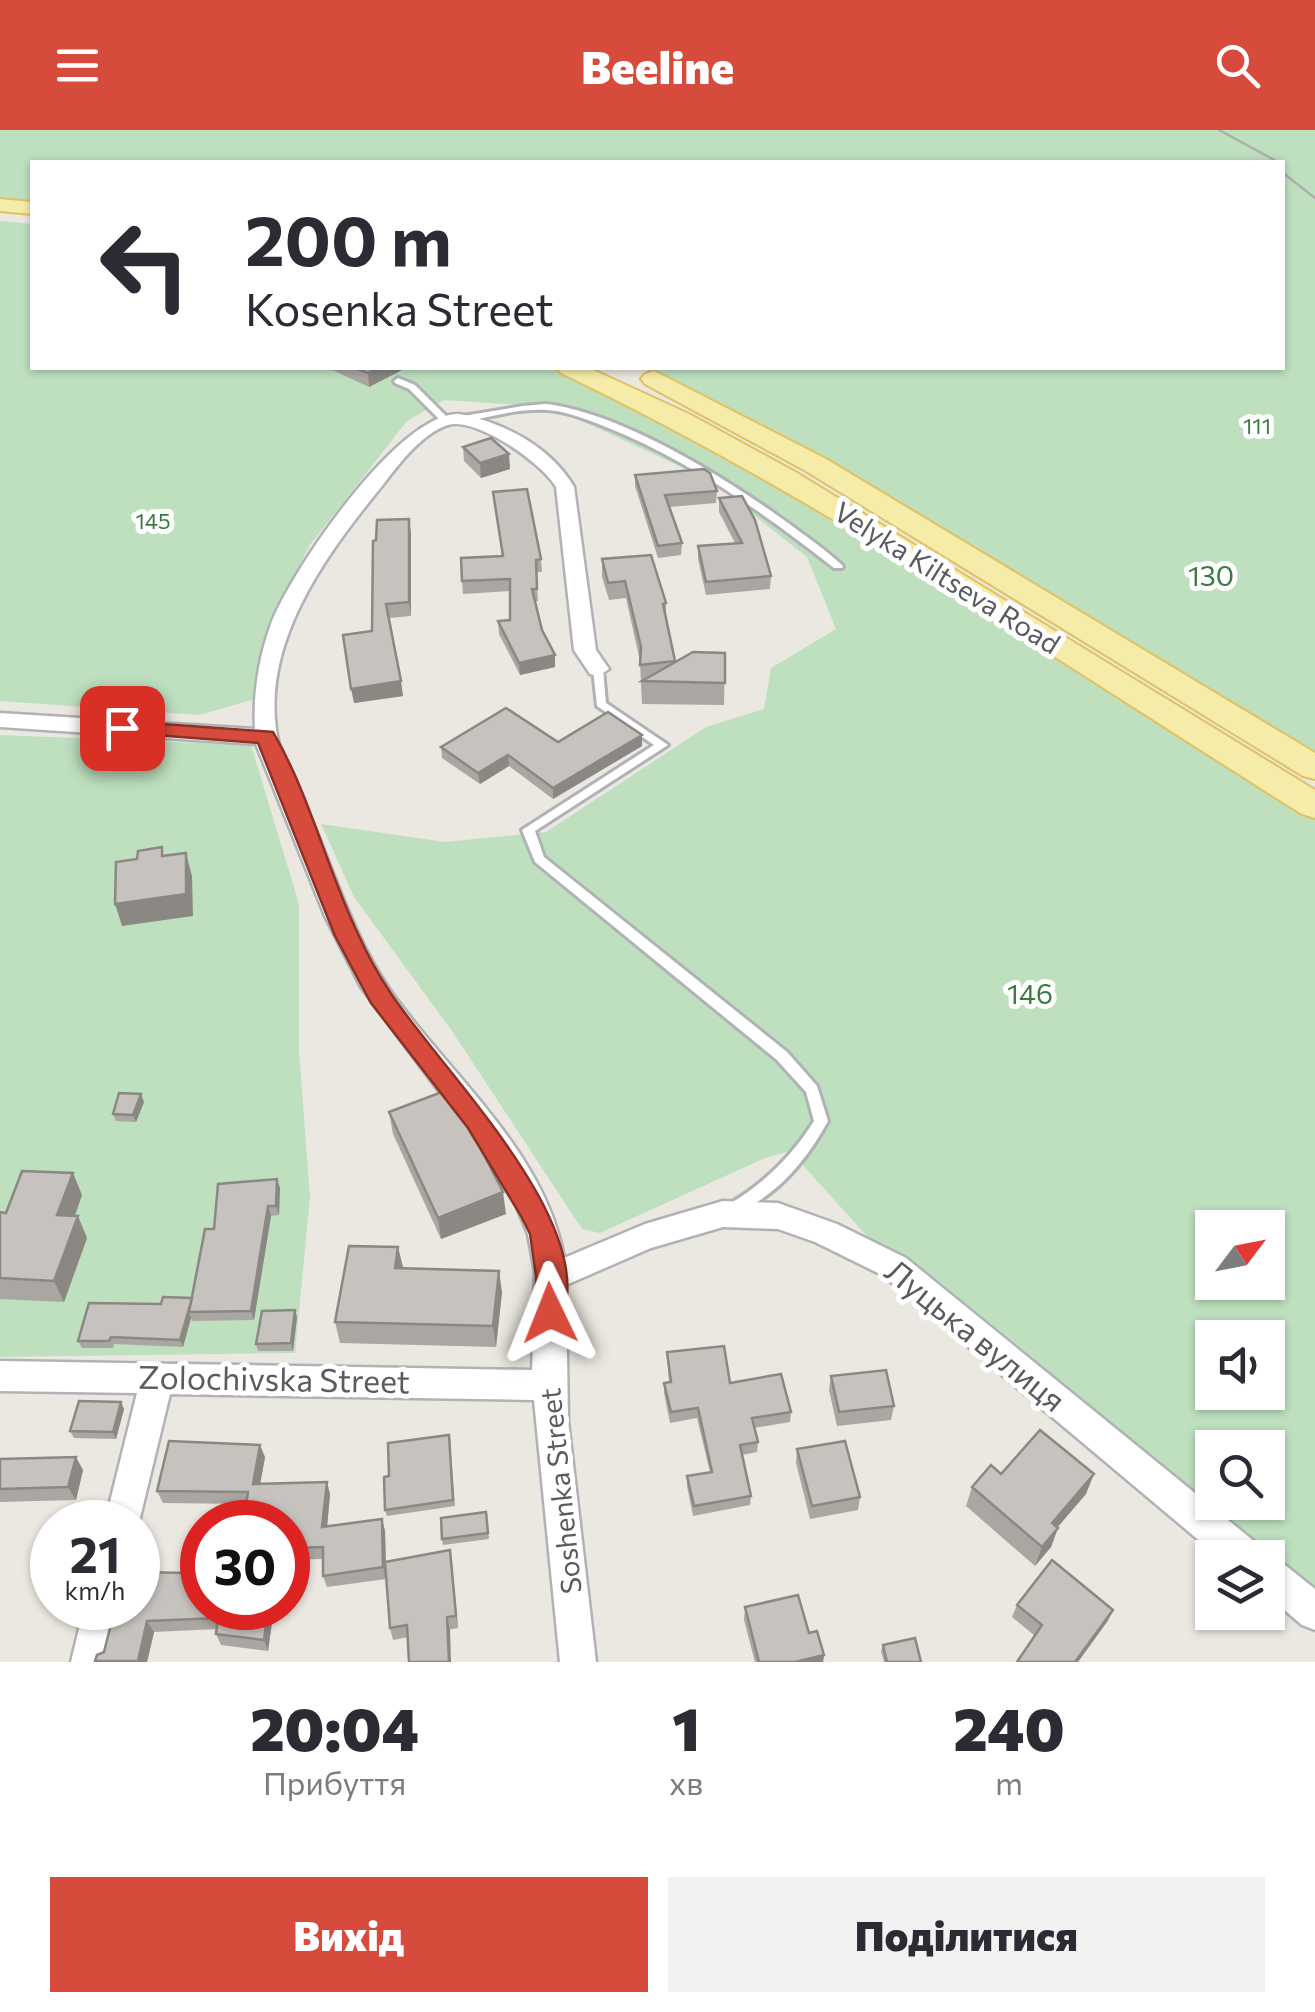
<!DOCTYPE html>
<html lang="uk">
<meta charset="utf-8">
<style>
body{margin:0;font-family:Commissioner,sans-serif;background:#f2f2f3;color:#2b2b33;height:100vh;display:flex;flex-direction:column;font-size:38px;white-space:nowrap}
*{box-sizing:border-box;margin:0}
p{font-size:32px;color:#7c7c81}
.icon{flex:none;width:55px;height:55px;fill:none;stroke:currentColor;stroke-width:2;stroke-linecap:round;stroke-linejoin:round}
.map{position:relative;height:1532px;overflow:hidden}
.side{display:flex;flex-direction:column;background:#fff;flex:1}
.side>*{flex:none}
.top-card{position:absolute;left:30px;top:30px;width:1255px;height:210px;border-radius:0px;box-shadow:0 2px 8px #0004;background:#fff;color:#2b2b33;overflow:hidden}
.needle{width:65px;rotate:58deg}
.tools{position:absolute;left:1195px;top:1080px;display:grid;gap:20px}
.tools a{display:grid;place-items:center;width:90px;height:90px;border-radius:0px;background:#fff;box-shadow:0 2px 8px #0004;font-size:50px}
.speed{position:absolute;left:30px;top:1370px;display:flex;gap:20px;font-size:50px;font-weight:700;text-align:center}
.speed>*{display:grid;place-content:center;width:130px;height:130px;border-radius:50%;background:#fff;box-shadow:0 2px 8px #0004;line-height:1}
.speed small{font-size:25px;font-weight:400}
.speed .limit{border:15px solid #d22;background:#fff;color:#111}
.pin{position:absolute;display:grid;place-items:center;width:85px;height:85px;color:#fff;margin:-42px;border-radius:20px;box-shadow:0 5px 15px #0006}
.me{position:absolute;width:110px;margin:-55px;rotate:358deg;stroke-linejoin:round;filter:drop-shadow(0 0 8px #0008)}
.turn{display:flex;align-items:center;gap:35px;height:210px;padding:0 50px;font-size:45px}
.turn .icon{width:130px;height:130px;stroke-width:2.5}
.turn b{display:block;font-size:70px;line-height:85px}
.eta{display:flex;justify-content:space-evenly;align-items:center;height:170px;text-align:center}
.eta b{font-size:60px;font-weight:800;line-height:70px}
.button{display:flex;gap:20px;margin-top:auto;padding:20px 50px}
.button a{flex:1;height:115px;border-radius:0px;background:#d64b3b;color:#fff;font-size:40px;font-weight:800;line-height:115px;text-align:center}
.button a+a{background:#f2f2f3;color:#2b2b33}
header{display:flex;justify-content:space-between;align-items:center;height:130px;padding:0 50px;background:#d64b3b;color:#fff;font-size:45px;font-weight:800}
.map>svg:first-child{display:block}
</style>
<header><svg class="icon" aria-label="menu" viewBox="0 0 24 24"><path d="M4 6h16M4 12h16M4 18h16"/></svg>Beeline<svg class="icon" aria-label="search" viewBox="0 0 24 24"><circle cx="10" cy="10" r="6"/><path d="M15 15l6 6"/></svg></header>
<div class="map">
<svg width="1315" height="1532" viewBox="0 0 1315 1532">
<rect width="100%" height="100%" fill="#eae8e0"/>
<!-- green -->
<g fill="#bee0bf" fill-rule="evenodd">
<path d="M 0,0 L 1315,0 L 1315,621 L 843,340 L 781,305 L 643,238 L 1282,238 L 1282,32 L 32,32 L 32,72 L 0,68 Z"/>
<path d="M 0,91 L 32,94 L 32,238 L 570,238 L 682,291 L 1315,676 L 1315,1482 L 1268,1443 L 1268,1428 L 1248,1427 L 895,1137 L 790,1021 L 765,1028 L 600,1103 L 582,1099 L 452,901 L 354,767 L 321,694 L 445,712 L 546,702 L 706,597 L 764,579 L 771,538 L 836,499 L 807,427 L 709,350 L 552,277 L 444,270 L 407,291 L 309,416 L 265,508 L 255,569 L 199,585 L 0,571 ZM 1212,1098 L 1268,1098 L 1268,1152 L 1212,1152 ZM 1212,1208 L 1268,1208 L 1268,1262 L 1212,1262 ZM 1212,1318 L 1268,1318 L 1268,1372 L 1212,1372 Z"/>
<path d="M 0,605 L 251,615 L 299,774 L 299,921 L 310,1067 L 295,1223 L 0,1227 Z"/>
</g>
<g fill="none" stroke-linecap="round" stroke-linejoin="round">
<!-- lane casing -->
<g stroke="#b1b2b6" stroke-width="6">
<g id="lane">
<path d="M 398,248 L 415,255 L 447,287 L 447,291 L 441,291 L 409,259 L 395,253 L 394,251 Z"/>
<path d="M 546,274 C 622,283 726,348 788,393 C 807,407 826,420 843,436 L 842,438 L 834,438 C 764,383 689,330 606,297 C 588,290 566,281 547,280 C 519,278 490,287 463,292 L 459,289 L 463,286 L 523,276 Z"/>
<path d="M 598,536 L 603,539 L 606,573 L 668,615 L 535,701 L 544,727 L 787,922 L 817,956 L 828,991 C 807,1030 776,1067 734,1084 L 729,1082 L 727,1078 L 729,1074 C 765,1053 792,1026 814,991 L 806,962 L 777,930 L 535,732 L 522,700 L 654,615 L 597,576 L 593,539 Z"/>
</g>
</g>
<!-- street casing -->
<g stroke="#b1b2b6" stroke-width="5">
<g id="street">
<path d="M 459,284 C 503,292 551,317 574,357 L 596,520 L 609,539 L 598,546 L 590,544 L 574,520 L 556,357 C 543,334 476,286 448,295 C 422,303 398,335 382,356 C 325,426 256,518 279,615 C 286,644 303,671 315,698 C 338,754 357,813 392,863 C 451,946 545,1022 564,1128 L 645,1094 L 723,1071 L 778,1073 L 837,1094 L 906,1128 L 1260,1416 L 1265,1427 L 1280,1431 L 1315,1459 L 1315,1500 L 1302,1495 L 1268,1466 L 1268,1428 L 1220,1428 L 884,1146 L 815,1112 L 778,1099 L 723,1097 L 651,1118 L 566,1155 L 568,1291 L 596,1532 L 560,1532 L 534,1270 L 170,1264 L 138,1396 L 138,1392 L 105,1392 L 137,1263 L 0,1261 L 0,1231 L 532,1240 L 535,1142 L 528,1104 L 516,1075 L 483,1020 L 361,857 L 325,786 L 256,614 L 0,597 L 0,583 L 255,599 C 253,563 259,527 271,494 C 291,441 399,282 459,284 Z"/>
<path d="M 84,1478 L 120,1478 L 107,1532 L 71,1532 Z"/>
</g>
</g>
<!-- primary casing -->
<g stroke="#e1c162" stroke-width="4">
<g id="primary">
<path d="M 0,69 L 32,72 L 32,84 L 0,81 Z"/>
<path d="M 557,238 L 589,238 L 691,285 L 797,343 L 1315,660 L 1315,688 L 1302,684 C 1059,532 821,367 561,243 Z"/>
<path d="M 654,241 L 826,329 L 1315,623 L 1315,649 L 1303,646 L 806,341 L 645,254 L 641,249 L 645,244 Z"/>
</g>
</g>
<!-- lane -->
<use href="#lane" fill="#fff" fill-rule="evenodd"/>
<!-- street -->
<use href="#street" fill="#fff" fill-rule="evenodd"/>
<!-- primary -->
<use href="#primary" fill="#f6eca9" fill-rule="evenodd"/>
<!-- tram -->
<g stroke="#afafb0" stroke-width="2.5">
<path d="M 1219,0 L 1278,32"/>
<path d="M 1282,42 L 1315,68"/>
</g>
</g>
<!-- wall -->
<g fill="#aaa7a3">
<path d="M 328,238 L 402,238 L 402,240 L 369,257 Z"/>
<path d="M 463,317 L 510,339 L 481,348 L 464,331 Z"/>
<path d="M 635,345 L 717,361 L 716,373 L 669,377 L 682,413 L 681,425 L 658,428 L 635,356 Z"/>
<path d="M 493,362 L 541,429 L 542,442 L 536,442 L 538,471 L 535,471 L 542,500 L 555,537 L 520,545 L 499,504 L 498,491 L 510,490 L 510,461 L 463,464 L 462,451 L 502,426 Z"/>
<path d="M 719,368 L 771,446 L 770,459 L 706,465 L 698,429 L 698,416 L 735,413 L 719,382 Z"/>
<path d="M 411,403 L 411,486 L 389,488 L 403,566 L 354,573 Z"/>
<path d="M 602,429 L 666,473 L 666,490 L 675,532 L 725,523 L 724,575 L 642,574 L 640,531 L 626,468 L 609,470 L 602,447 Z"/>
<path d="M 642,605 L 642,616 L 553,669 L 509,636 L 480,654 L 442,628 L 441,617 L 558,612 Z"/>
<path d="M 144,972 L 136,992 L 116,991 L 113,984 Z"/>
<path d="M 389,982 L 506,1084 L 441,1109 L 393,1004 Z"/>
<path d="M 277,1049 L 280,1058 L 279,1085 L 271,1086 L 254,1190 L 192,1191 L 191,1188 L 183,1217 L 114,1214 L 113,1218 L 82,1218 L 78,1211 L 161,1174 L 192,1168 L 214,1099 Z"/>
<path d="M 82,1065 L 75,1086 L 87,1108 L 64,1172 L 0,1169 L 0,1082 L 6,1083 Z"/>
<path d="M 398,1117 L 403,1138 L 502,1162 L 496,1217 L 340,1213 L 335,1192 Z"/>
<path d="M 297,1187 L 293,1221 L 258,1221 L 256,1214 Z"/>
<path d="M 667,1222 L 791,1282 L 790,1292 L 754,1298 L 758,1312 L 757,1322 L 742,1325 L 751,1366 L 750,1375 L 693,1386 L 687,1356 L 687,1346 L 710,1342 L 697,1288 L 670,1293 L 664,1263 L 664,1253 L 669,1252 Z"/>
<path d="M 831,1246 L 894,1276 L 891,1290 L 837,1296 L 829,1260 Z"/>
<path d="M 124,1279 L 116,1309 L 74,1308 L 70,1301 Z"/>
<path d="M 450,1312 L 455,1376 L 387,1386 L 385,1380 L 389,1346 Z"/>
<path d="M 797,1319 L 860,1367 L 858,1380 L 810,1389 L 796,1333 Z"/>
<path d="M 265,1327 L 260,1354 L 330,1364 L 327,1396 L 382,1389 L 385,1401 L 386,1431 L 450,1420 L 452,1433 L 458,1498 L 393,1510 L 390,1498 L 386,1449 L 327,1457 L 323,1446 L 323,1429 L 288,1430 L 288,1392 L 246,1374 L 163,1373 L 157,1361 Z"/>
<path d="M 0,1329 L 83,1340 L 76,1370 L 0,1372 Z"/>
<path d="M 972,1357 L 1086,1364 L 1057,1397 L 1051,1417 L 1035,1436 L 966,1376 Z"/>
<path d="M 487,1389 L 489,1409 L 443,1415 L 442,1409 Z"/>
<path d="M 1017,1475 L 1113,1480 L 1107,1492 L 1035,1506 L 1012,1487 Z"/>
<path d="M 745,1477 L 809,1503 L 824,1525 L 823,1532 L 755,1532 L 744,1490 Z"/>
<path d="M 115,1478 L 274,1478 L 268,1521 L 221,1515 L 216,1504 L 217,1499 L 154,1502 L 147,1532 L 96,1532 L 104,1522 Z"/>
<path d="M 883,1515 L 921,1532 L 884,1532 L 881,1521 Z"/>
</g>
<!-- shaded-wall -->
<g fill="#8b8884">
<path d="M 379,238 L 402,238 L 402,240 L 369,257 L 368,243 Z"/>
<path d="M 509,324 L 510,339 L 481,348 L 480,333 Z"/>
<path d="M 409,389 L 411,403 L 411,486 L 409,472 Z"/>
<path d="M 555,525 L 555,537 L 520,545 L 519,533 Z"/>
<path d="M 401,551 L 403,566 L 354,573 L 351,559 Z"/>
<path d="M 642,605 L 642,616 L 553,669 L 553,658 Z"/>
<path d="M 508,625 L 509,636 L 480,654 L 478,643 Z"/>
<path d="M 186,723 L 192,746 L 193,786 L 122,796 L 115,774 Z"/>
<path d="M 141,964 L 144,972 L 136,992 L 133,985 Z"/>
<path d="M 73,1043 L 82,1065 L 67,1107 L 57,1085 Z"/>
<path d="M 277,1049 L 280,1058 L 279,1085 L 276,1076 Z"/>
<path d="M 503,1062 L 506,1084 L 441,1109 L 438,1088 Z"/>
<path d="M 268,1076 L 271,1086 L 254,1190 L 251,1181 Z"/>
<path d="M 78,1086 L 87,1108 L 64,1172 L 54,1151 Z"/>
<path d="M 398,1117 L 403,1138 L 395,1138 Z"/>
<path d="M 499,1141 L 502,1162 L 496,1217 L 493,1196 Z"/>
<path d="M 192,1168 L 189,1182 L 191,1188 L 183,1217 L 180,1210 Z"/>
<path d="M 295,1180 L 297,1187 L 293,1221 L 291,1213 Z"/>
<path d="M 121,1272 L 124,1279 L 116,1309 L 113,1302 Z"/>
<path d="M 260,1315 L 265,1327 L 258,1366 L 253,1354 Z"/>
<path d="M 76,1327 L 83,1340 L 76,1370 L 68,1357 Z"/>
<path d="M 1094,1344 L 1086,1364 L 1045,1412 L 1052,1393 Z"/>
<path d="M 327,1352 L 330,1364 L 326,1409 L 322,1397 Z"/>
<path d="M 382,1389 L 385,1401 L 386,1449 L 383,1437 Z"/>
<path d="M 1058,1398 L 1051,1417 L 1035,1436 L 1042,1417 Z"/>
<path d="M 450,1420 L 452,1433 L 458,1498 L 456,1486 Z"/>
<path d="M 268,1478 L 274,1478 L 268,1521 L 264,1510 Z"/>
<path d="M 1113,1480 L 1107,1492 L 1078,1532 L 1075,1532 Z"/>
<path d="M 447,1487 L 450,1500 L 451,1532 L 449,1532 Z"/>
<path d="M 147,1491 L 154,1502 L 147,1532 L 138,1532 Z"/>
<path d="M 824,1525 L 823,1532 L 795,1532 Z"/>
</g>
<!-- building -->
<g fill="#c6c2bd" stroke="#8b8884" stroke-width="2.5">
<path d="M 355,238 L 379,238 L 368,243 Z"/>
<path d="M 491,308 L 509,324 L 480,333 L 463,317 Z"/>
<path d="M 704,339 L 710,343 L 717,361 L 665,365 L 682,413 L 658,416 L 635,345 Z"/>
<path d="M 527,359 L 541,429 L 536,430 L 537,459 L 532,459 L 542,500 L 555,525 L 519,533 L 498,491 L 510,490 L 510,449 L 462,451 L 461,428 L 503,426 L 493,362 Z"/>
<path d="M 742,366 L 755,390 L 771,446 L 706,452 L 698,416 L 742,413 L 719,368 Z"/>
<path d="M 409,389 L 409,472 L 386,474 L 401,551 L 351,559 L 343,505 L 372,501 L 373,411 L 376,410 L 377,390 Z"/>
<path d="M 651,425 L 666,473 L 663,474 L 675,531 L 640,535 L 641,517 L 625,451 L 608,453 L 602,429 Z"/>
<path d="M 693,522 L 725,523 L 725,553 L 642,551 Z"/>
<path d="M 506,578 L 558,612 L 608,582 L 642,605 L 553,658 L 508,625 L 478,643 L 441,617 Z"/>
<path d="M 162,717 L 162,726 L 186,723 L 186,764 L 115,774 L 116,732 L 137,729 L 138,721 Z"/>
<path d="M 447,960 L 460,978 L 503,1062 L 438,1088 L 389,982 Z"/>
<path d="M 119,963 L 141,964 L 133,985 L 113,984 Z"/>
<path d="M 22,1041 L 73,1043 L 57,1085 L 78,1086 L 54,1151 L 0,1148 L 0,1082 L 6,1083 Z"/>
<path d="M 277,1049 L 276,1076 L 268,1076 L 251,1181 L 189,1182 L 205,1099 L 214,1099 L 218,1054 Z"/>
<path d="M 349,1116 L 398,1117 L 395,1138 L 499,1141 L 493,1196 L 335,1192 Z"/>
<path d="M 163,1167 L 192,1168 L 180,1210 L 111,1207 L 109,1211 L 78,1211 L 89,1173 L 161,1174 Z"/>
<path d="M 295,1180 L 291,1213 L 256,1214 L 262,1181 Z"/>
<path d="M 724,1216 L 730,1253 L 781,1244 L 791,1282 L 752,1288 L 758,1312 L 740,1315 L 751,1366 L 694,1376 L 687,1346 L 712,1342 L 698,1278 L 671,1282 L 664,1253 L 671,1252 L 667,1222 Z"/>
<path d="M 886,1240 L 894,1276 L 839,1282 L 831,1246 Z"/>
<path d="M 79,1271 L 121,1272 L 113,1302 L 70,1301 Z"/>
<path d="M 1040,1300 L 1094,1344 L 1052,1393 L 1058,1398 L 1042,1417 L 972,1357 L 991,1335 L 1001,1344 Z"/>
<path d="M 449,1305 L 453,1370 L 385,1380 L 384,1347 L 389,1346 L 388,1313 Z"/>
<path d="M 169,1311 L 260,1315 L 253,1354 L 327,1352 L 322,1397 L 382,1389 L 383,1437 L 323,1446 L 323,1417 L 288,1418 L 288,1392 L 243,1392 L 248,1362 L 157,1361 Z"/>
<path d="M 845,1311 L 860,1367 L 812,1376 L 797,1319 Z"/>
<path d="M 76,1327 L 68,1357 L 0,1359 L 0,1329 Z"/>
<path d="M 486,1382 L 488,1403 L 442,1409 L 441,1388 Z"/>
<path d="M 450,1420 L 456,1486 L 447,1487 L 449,1532 L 409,1532 L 407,1495 L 390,1498 L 385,1432 Z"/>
<path d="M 1052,1430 L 1113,1480 L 1075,1532 L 1017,1532 L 1042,1495 L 1017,1475 Z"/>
<path d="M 192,1431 L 202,1431 L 202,1478 L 268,1478 L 264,1510 L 216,1504 L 218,1488 L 147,1491 L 138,1531 L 95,1531 L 97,1525 L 104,1522 L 115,1478 L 138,1478 L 138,1442 L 190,1443 Z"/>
<path d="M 798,1465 L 809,1503 L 817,1501 L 824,1525 L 795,1532 L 759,1532 L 745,1477 Z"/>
<path d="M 915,1508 L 921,1532 L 887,1532 L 883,1515 Z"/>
</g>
<!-- route -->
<path fill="#d64b3b" stroke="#8b3126" stroke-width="2.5" d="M 122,591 L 273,602 C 310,665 327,740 359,806 C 367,824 377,842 388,859 C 434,933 605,1096 560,1192 L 550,1195 L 540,1192 L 536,1183 L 536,1146 L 530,1104 L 521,1086 L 468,998 L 371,873 L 335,806 L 258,613 L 115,602 L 115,593 Z"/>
<g text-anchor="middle" stroke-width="10" stroke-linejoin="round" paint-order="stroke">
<!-- far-park labels -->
<g font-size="22" fill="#3c7b40" stroke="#fff">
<text x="1257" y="304">111</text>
<text x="153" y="399">145</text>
</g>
<!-- park labels -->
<g font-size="28" fill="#3c7b40" stroke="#fff">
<text x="1211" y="456">130</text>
<text x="1030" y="874">146</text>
</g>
<!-- street labels -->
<g font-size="28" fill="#595b5f" stroke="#fff">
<text transform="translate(947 448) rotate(32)" y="10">Velyka Kiltseva Road</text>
<text transform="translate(561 1361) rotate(-96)" y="10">Soshenka Street</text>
</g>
<!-- near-street labels -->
<g font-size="32" fill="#595b5f" stroke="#fff">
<text transform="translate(975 1206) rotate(39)" y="11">Луцька вулиця</text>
<text transform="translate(274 1250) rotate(1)" y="11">Zolochivska Street</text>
</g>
</g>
</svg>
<div class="tools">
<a><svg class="needle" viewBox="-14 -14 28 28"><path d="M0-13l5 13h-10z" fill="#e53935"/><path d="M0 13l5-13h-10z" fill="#7c7c81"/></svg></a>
<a><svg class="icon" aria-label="sound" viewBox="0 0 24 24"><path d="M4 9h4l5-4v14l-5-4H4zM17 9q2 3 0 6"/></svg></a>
<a><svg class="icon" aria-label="search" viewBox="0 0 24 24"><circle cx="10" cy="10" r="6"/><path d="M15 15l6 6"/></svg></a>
<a><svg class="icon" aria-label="layers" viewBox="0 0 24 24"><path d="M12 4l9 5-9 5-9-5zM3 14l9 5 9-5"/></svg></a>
</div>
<div class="speed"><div>21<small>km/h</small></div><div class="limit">30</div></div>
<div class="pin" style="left:122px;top:598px;background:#d93025"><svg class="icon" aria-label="arrive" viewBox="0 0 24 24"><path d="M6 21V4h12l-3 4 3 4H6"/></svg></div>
<svg class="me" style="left:550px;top:1183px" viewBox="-20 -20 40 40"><path d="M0-17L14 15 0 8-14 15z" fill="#d64b3b" stroke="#fff" stroke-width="4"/></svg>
<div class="top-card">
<div class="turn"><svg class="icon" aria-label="left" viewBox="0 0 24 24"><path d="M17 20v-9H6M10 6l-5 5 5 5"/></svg><div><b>200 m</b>Kosenka Street</div></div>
</div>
</div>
<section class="side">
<div class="eta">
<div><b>20:04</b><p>Прибуття</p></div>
<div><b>1</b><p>хв</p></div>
<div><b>240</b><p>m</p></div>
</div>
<div class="button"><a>Вихід</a><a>Поділитися</a></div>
</section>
